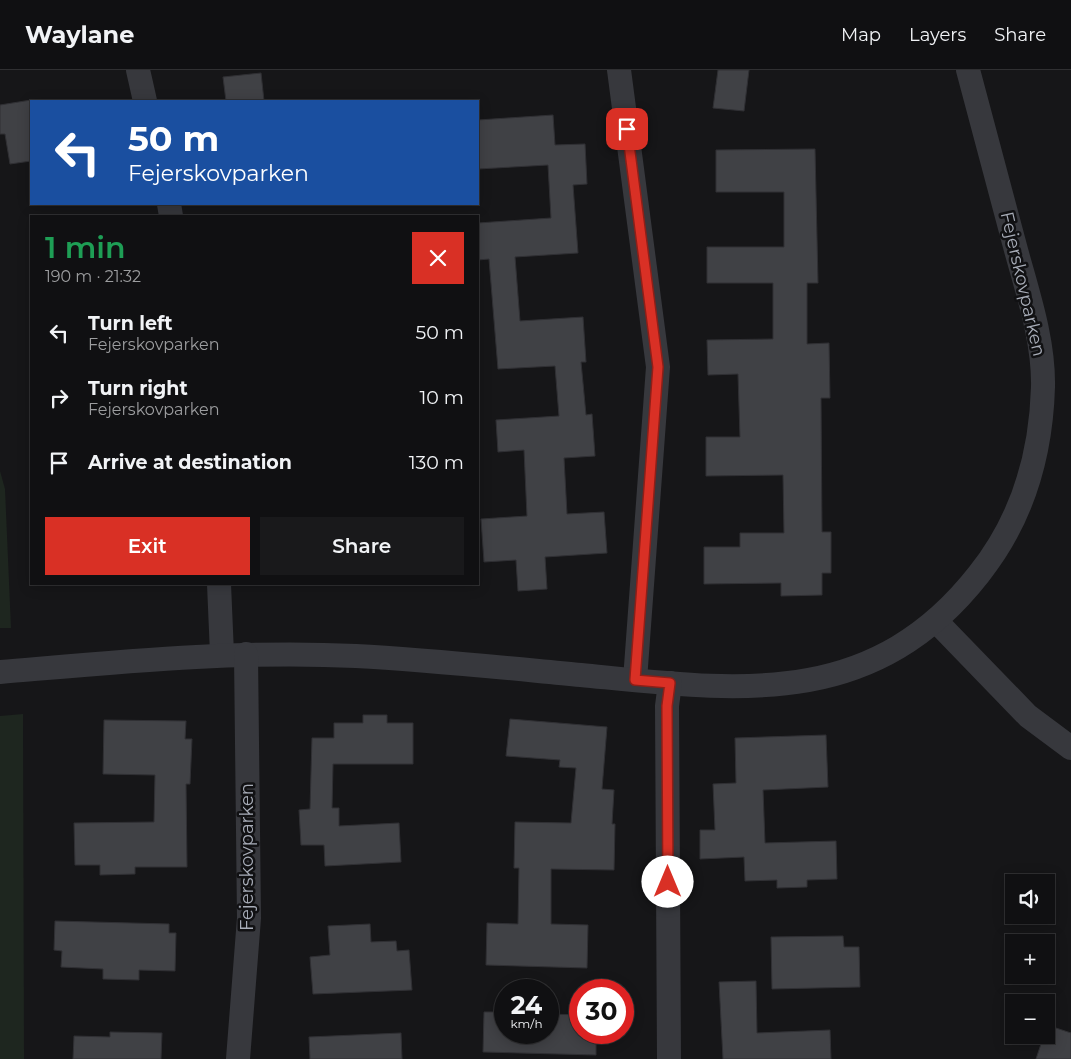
<!DOCTYPE html>
<meta charset="utf-8">
<style>
body{margin:0;font-family:Montserrat,sans-serif;background:#19191b;color:#f1f3f6;height:100vh;display:flex;flex-direction:column;font-size:19px;white-space:nowrap}
*{box-sizing:border-box;margin:0}
p{font-size:16px;color:#9c9d9f}
.icon{flex:none;width:28px;height:28px;fill:none;stroke:currentColor;stroke-width:2;stroke-linecap:round;stroke-linejoin:round}
.map{position:relative;flex:1;overflow:hidden}
.details{position:absolute;left:30px;top:145px;width:449px;height:370px;display:flex;flex-direction:column;background:#101012;border-radius:0px;box-shadow:0 2px 12px #0003,0 0 0 1px #303032}
.details>*{flex:none}
.hud{position:absolute;left:30px;top:30px;width:449px;height:105px;border-radius:0px;box-shadow:0 2px 12px #0003,0 0 0 1px #303032;background:#1a4fa0;color:#fff;overflow:hidden}
.controls{position:absolute;left:1005px;top:804px;display:grid;gap:10px}
.controls a{display:grid;place-items:center;width:50px;height:50px;border-radius:0px;background:#101012;box-shadow:0 2px 12px #0003,0 0 0 1px #303032;font-size:25px}
.speed{position:absolute;left:494px;top:909px;display:flex;gap:10px;font-size:25px;font-weight:700;text-align:center}
.speed>*{display:grid;place-content:center;width:65px;height:65px;border-radius:50%;background:#101012;box-shadow:0 2px 12px #0003,0 0 0 1px #303032;line-height:1}
.speed small{font-size:12px;font-weight:400}
.speed .limit{border:8px solid #d22;background:#fff;color:#111}
.pin{position:absolute;display:grid;place-items:center;width:42px;height:42px;color:#fff;margin:-21px;border-radius:10px;box-shadow:0 2px 8px #0006}
.me{position:absolute;width:55px;margin:-28px;rotate:0deg;stroke-linejoin:round;filter:drop-shadow(0 0 4px #0008)}
.turn{display:flex;align-items:center;gap:18px;height:105px;padding:0 15px;font-size:22px}
.turn .icon{width:65px;height:65px;stroke-width:2.5}
.turn b{display:block;font-size:35px;line-height:42px}
.round{display:grid;place-items:center;flex:none;width:52px;height:52px;border-radius:0px;background:#19191b}
.headline{display:flex;align-items:center;justify-content:space-between;height:85px;padding:0 15px}
h1{font-size:30px;font-weight:600;line-height:38px;color:#1e9e55}
.primary-button{display:flex;gap:10px;margin-top:auto;padding:10px 15px}
.primary-button a{flex:1;height:58px;border-radius:0px;background:#d93025;color:#fff;font-size:20px;font-weight:600;line-height:58px;text-align:center}
.primary-button a+a{background:#19191b;color:#f1f3f6}
ul{padding:0;list-style:none}
li{display:flex;align-items:center;gap:15px;height:65px;padding:0 15px}
li div{flex:1}
li b{display:block;font-size:19px}
li em{font-style:normal}
header{display:flex;align-items:center;gap:30px;box-sizing:border-box;height:70px;padding:0 25px;background:#101012;border-bottom:1px solid #303032}
header strong{font-size:24px}
nav{display:flex;gap:28px;margin-inline-start:auto;font-size:18px}
.map>svg:first-child{display:block}
</style>
<header>
<strong>Waylane</strong>
<nav><a>Map</a><a>Layers</a><a>Share</a></nav>
</header>
<div class="map">
<svg width="1071" height="989" viewBox="0 0 1071 989">
<rect width="100%" height="100%" fill="#161618"/>
<!-- green -->
<g fill="#1e261f">
<path d="M 0,401 L 5,419 L 11,558 L 0,558 Z"/>
<path d="M 23,644 L 24,989 L 0,989 L 0,646 Z"/>
</g>
<!-- building -->
<g fill="#404145" stroke="#303034">
<path d="M 718,0 L 749,0 L 744,41 L 713,38 Z"/>
<path d="M 261,3 L 264,31 L 226,31 L 223,7 Z"/>
<path d="M 31,30 L 31,91 L 10,94 L 5,64 L 0,64 L 0,35 Z"/>
<path d="M 553,45 L 555,75 L 585,74 L 587,114 L 573,115 L 578,183 L 515,187 L 520,251 L 583,247 L 586,292 L 581,292 L 586,345 L 592,344 L 595,386 L 564,388 L 567,444 L 604,442 L 607,483 L 545,487 L 547,519 L 518,521 L 516,490 L 484,492 L 481,449 L 527,446 L 524,380 L 498,382 L 496,350 L 559,346 L 555,296 L 498,299 L 489,189 L 478,190 L 478,153 L 551,148 L 548,95 L 478,99 L 478,50 Z"/>
<path d="M 815,79 L 818,213 L 807,213 L 807,274 L 829,273 L 830,328 L 821,328 L 822,462 L 831,462 L 831,503 L 822,503 L 822,525 L 781,526 L 781,513 L 704,514 L 704,477 L 740,477 L 740,463 L 784,463 L 783,405 L 706,406 L 706,367 L 740,367 L 738,304 L 708,305 L 707,270 L 773,269 L 773,213 L 707,213 L 707,177 L 784,177 L 784,122 L 716,122 L 716,80 Z"/>
<path d="M 363,645 L 387,645 L 387,653 L 413,653 L 413,694 L 333,694 L 332,738 L 339,738 L 339,756 L 399,753 L 401,792 L 325,796 L 324,775 L 301,775 L 299,740 L 310,739 L 312,668 L 334,668 L 334,653 L 363,653 Z"/>
<path d="M 510,649 L 607,657 L 602,719 L 614,720 L 612,754 L 615,754 L 614,800 L 551,799 L 551,854 L 588,855 L 587,898 L 486,895 L 487,853 L 518,854 L 519,798 L 514,798 L 515,752 L 571,753 L 576,698 L 559,697 L 560,690 L 506,686 Z"/>
<path d="M 104,650 L 186,651 L 185,669 L 192,669 L 190,714 L 186,714 L 187,797 L 135,797 L 135,804 L 100,805 L 100,795 L 75,795 L 74,753 L 154,752 L 155,705 L 103,704 Z"/>
<path d="M 826,665 L 828,717 L 763,720 L 765,773 L 836,771 L 837,809 L 807,810 L 807,817 L 777,818 L 777,810 L 745,811 L 744,787 L 700,789 L 700,760 L 715,760 L 713,714 L 736,713 L 735,668 Z"/>
<path d="M 55,851 L 169,854 L 169,863 L 176,863 L 175,901 L 139,900 L 139,910 L 103,909 L 103,899 L 61,897 L 62,881 L 54,880 Z"/>
<path d="M 370,854 L 371,872 L 396,871 L 397,881 L 409,880 L 412,920 L 313,924 L 310,887 L 330,885 L 328,856 Z"/>
<path d="M 843,866 L 844,877 L 859,877 L 860,917 L 772,919 L 771,867 Z"/>
<path d="M 756,911 L 757,963 L 830,960 L 831,989 L 723,989 L 719,912 Z"/>
<path d="M 484,942 L 505,942 L 505,962 L 548,962 L 548,944 L 580,945 L 580,962 L 596,962 L 596,985 L 483,982 Z"/>
<path d="M 1047,955 L 1071,963 L 1071,989 L 1036,989 L 1044,965 L 1046,965 Z"/>
<path d="M 110,962 L 162,963 L 161,989 L 73,989 L 74,966 L 110,967 Z"/>
<path d="M 401,963 L 402,989 L 310,989 L 309,967 Z"/>
</g>
<g fill="none" stroke-linecap="round" stroke-linejoin="round">
<!-- minor -->
<g stroke="#37383d" stroke-width="24">
<path d="M 138,0 L 145,31"/>
<path d="M 619,0 L 658,297 L 635,610"/>
<path d="M 169,134 L 171,146"/>
<path d="M 219,514 L 222,584"/>
<path d="M 936,551 L 1028,646 L 1071,678"/>
<path d="M 0,602 C 119,592 237,580 356,586 C 431,590 506,598 581,605 C 735,620 871,642 979,504 C 1022,450 1041,386 1043,317 C 1044,271 1028,224 1016,180 C 1000,120 984,60 968,0"/>
<path d="M 238,989 L 249,848 L 246,584"/>
<path d="M 669,989 L 667,636 L 670,613"/>
</g>
</g>
<g fill="none" stroke-linecap="round" stroke-linejoin="round">
<!-- route casing -->
<g stroke="#8d1f18" stroke-width="12">
<path id="route" d="M 627,59 L 658,297 L 635,610 L 670,613 L 667,636 L 668,812"/>
</g>
<!-- route -->
<use href="#route" stroke="#d93025" stroke-width="9"/>
</g>
<g text-anchor="middle" stroke-width="5" stroke-linejoin="round" paint-order="stroke">
<!-- street labels -->
<g font-size="18" fill="#a8adb8" stroke="#111113">
<text transform="translate(1023 214) rotate(77)" y="6">Fejerskovparken</text>
<text transform="translate(247 787) rotate(-90)" y="6">Fejerskovparken</text>
</g>
</g>
</svg>
<div class="controls">
<a><svg class="icon" aria-label="sound" viewBox="0 0 24 24"><path d="M4 9h4l5-4v14l-5-4H4zM17 9q2 3 0 6"/></svg></a>
<a>+</a>
<a>−</a>
</div>
<div class="speed"><div>24<small>km/h</small></div><div class="limit">30</div></div>
<div class="pin" style="left:627px;top:59px;background:#d93025"><svg class="icon" aria-label="arrive" viewBox="0 0 24 24"><path d="M6 21V4h12l-3 4 3 4H6"/></svg></div>
<svg class="me" style="left:668px;top:812px" viewBox="-20 -20 40 40"><circle r="19" fill="#fff"/><path d="M0-13L10 11 0 6-10 11z" fill="#d93025"/></svg>
<div class="hud">
<div class="turn"><svg class="icon" aria-label="left" viewBox="0 0 24 24"><path d="M17 20v-9H6M10 6l-5 5 5 5"/></svg><div><b>50 m</b>Fejerskovparken</div></div>
</div>
<section class="details">
<div class="headline"><div><h1>1 min</h1><p>190 m · 21:32</p></div><a class="round" style="background:#d93025;color:#fff"><svg class="icon" aria-label="close" viewBox="0 0 24 24"><path d="M6 6l12 12M18 6L6 18"/></svg></a></div>
<ul>
<li><svg class="icon" aria-label="left" viewBox="0 0 24 24"><path d="M17 20v-9H6M10 6l-5 5 5 5"/></svg><div><b>Turn left</b><p>Fejerskovparken</p></div><em>50 m</em></li>
<li><svg class="icon" aria-label="right" viewBox="0 0 24 24"><path d="M7 20v-9h11M14 6l5 5-5 5"/></svg><div><b>Turn right</b><p>Fejerskovparken</p></div><em>10 m</em></li>
<li><svg class="icon" aria-label="arrive" viewBox="0 0 24 24"><path d="M6 21V4h12l-3 4 3 4H6"/></svg><div><b>Arrive at destination</b></div><em>130 m</em></li>
</ul>
<div class="primary-button"><a>Exit</a><a>Share</a></div>
</section>
</div>
